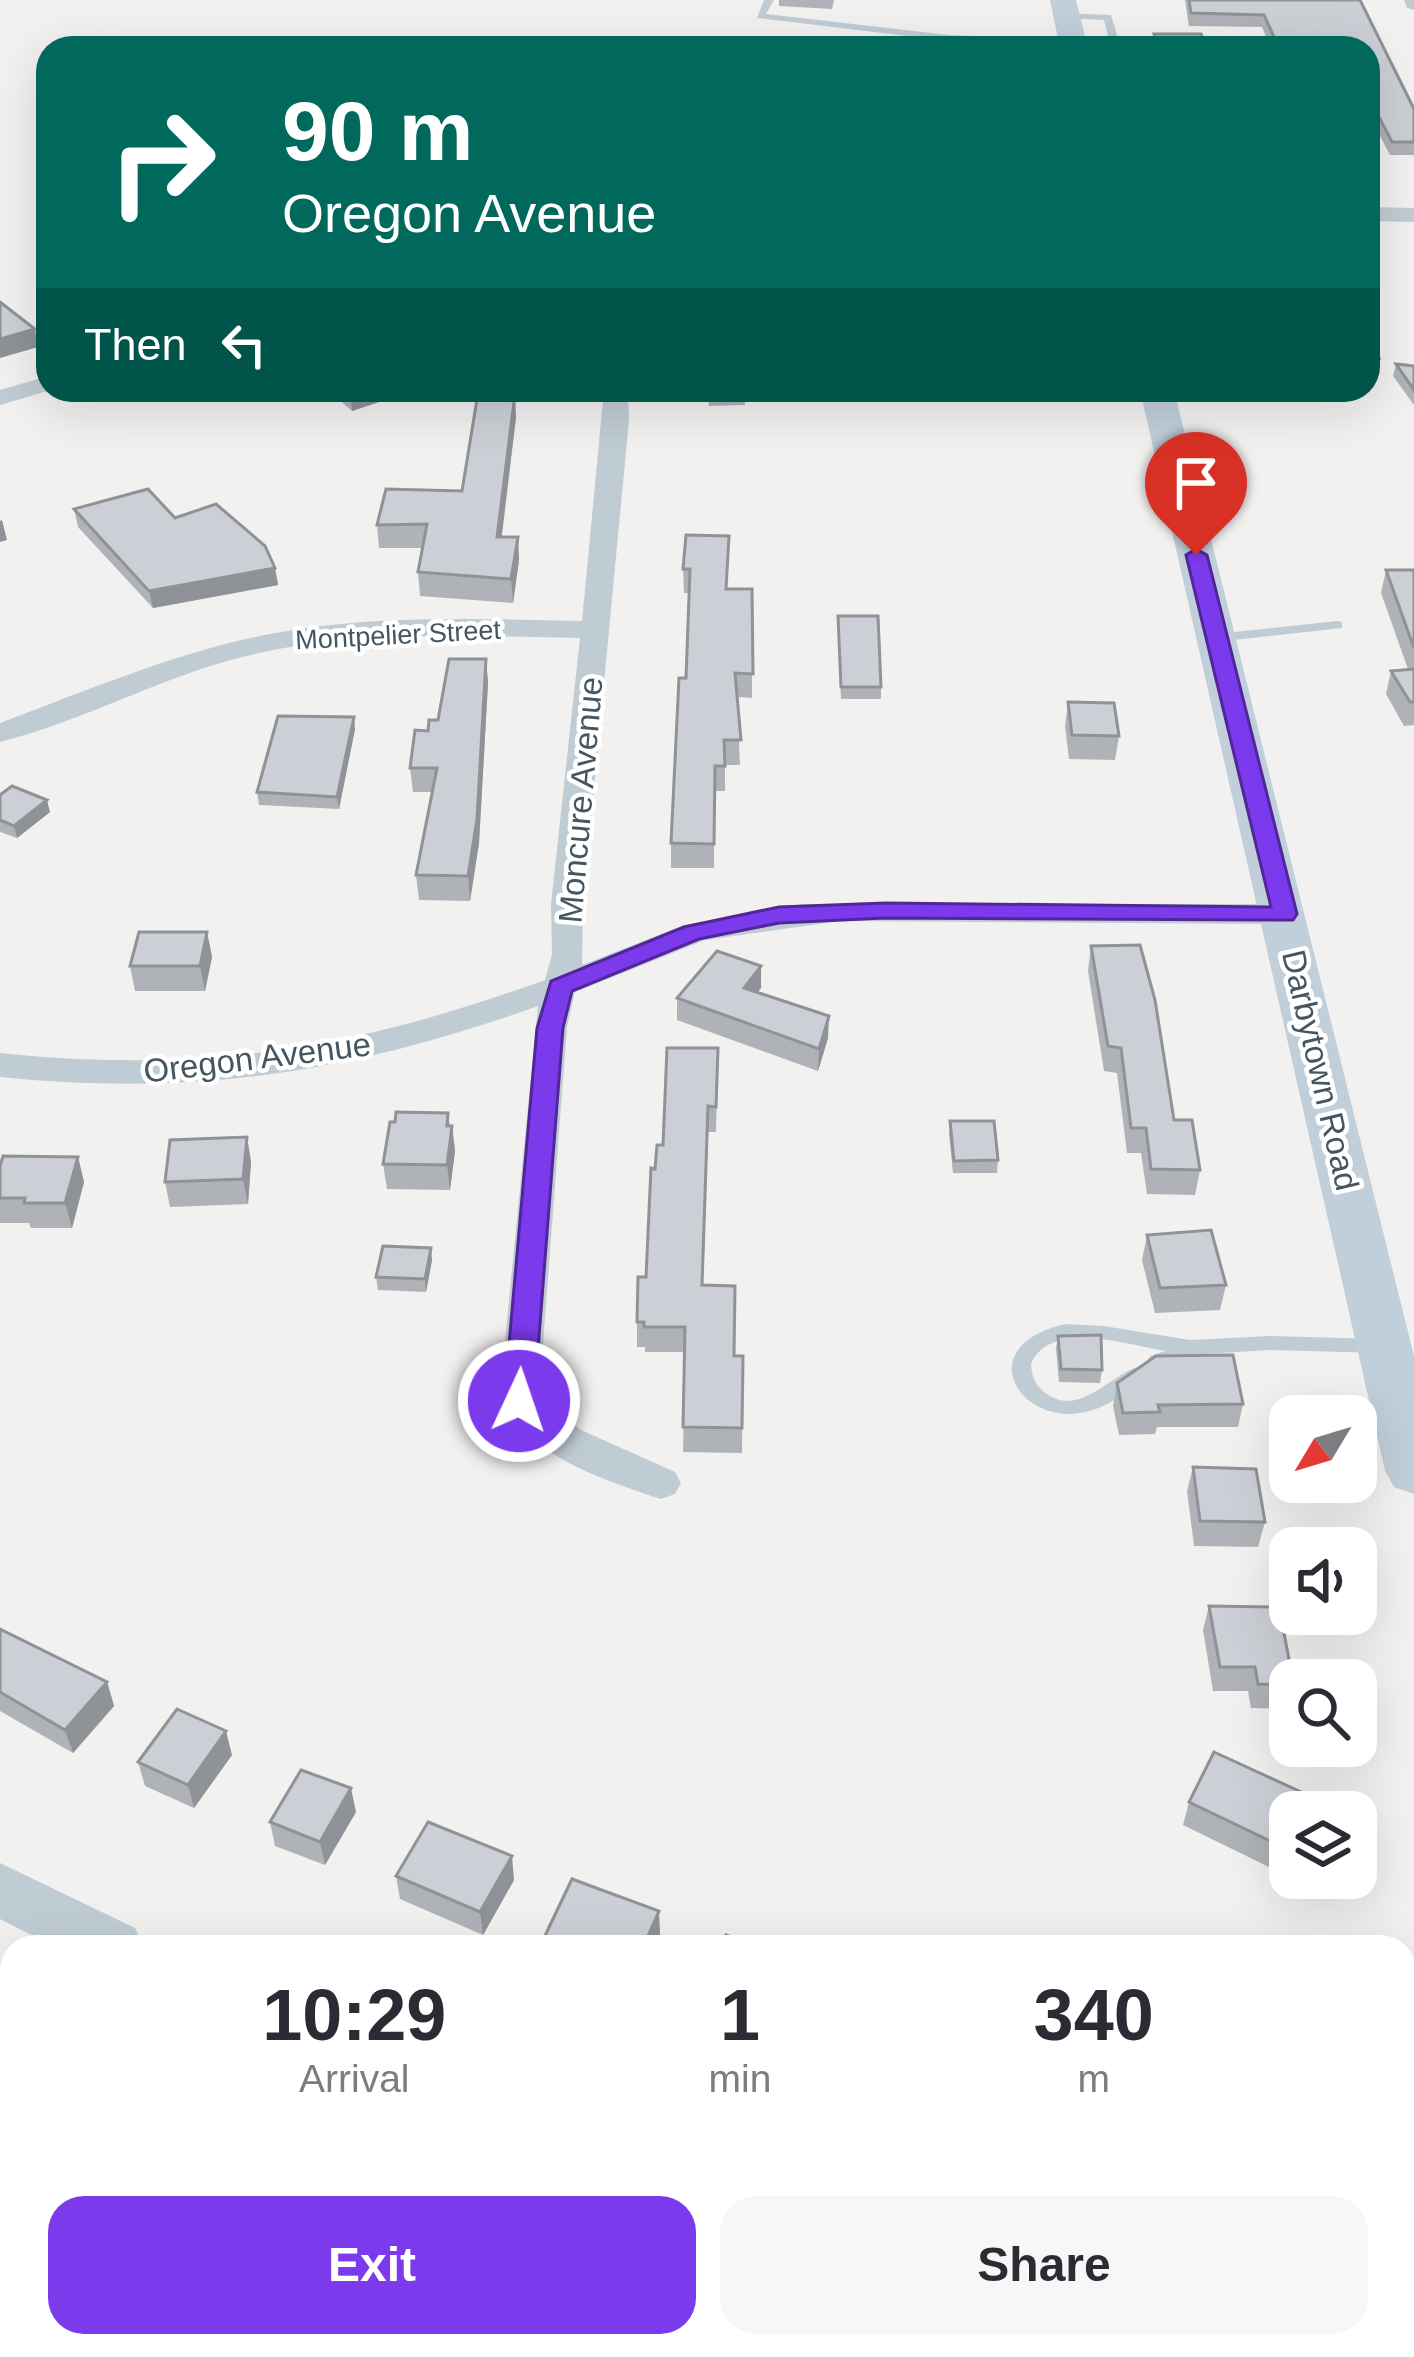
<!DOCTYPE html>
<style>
body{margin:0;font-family:Helvetica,sans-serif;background:#f7f7f7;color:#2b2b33;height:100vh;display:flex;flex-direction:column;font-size:45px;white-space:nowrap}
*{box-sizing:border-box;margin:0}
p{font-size:39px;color:#7c7c81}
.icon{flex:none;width:66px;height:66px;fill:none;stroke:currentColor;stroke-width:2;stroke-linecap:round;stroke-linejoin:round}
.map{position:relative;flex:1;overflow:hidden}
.side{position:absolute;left:0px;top:1935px;width:1416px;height:423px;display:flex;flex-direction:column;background:#fff;border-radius:36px 36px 0 0;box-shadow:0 12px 48px #0002}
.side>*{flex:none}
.top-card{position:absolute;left:36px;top:36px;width:1344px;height:366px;border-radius:36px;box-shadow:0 12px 48px #0002;background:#00695c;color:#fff;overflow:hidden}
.needle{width:78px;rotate:232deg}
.fabs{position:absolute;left:1269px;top:1395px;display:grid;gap:24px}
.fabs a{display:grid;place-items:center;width:108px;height:108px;border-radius:24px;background:#fff;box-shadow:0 12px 48px #0002;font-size:60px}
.pin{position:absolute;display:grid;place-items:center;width:102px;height:102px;color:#fff;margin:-123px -51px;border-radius:50% 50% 50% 0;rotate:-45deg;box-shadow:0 0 12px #0007}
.pin .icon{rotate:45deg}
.me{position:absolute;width:132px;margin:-66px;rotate:3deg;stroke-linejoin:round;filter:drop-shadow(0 0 9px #0008)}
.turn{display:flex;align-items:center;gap:42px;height:252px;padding:0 48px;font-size:54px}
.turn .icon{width:156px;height:156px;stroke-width:2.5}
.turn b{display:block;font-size:84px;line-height:102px}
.then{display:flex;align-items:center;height:114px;padding:0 48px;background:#0003;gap:24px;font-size:45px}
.eta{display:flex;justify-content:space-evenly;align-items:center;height:204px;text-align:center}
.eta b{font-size:72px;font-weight:800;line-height:84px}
.button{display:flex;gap:24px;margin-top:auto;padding:24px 48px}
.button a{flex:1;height:138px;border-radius:36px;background:#7c3aed;color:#fff;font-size:48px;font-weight:800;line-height:138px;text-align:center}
.button a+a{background:#f7f7f7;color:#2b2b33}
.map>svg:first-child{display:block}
</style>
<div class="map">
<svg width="1414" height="2357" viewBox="0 0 1414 2357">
<rect width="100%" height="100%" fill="#f3f0f0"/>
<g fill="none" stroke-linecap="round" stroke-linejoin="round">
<!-- service -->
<g fill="#c0ccd4" fill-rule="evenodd">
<path d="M 764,0 L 774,0 L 766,14 L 949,35 L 1072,40 L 1077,43 L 1072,46 L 949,41 L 757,18 Z"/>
<path d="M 1063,13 L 1111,15 L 1121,48 L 1111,48 L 1104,20 L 1066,18 L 1061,15 Z"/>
<path d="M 1337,621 L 1342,622 L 1342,628 L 1215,642 L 1208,638 L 1215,634 Z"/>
<path d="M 1066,1324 L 1104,1326 L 1190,1340 L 1270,1336 L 1380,1339 L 1387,1341 L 1390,1346 L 1387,1351 L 1380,1353 L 1270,1350 L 1203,1354 L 1157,1368 L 1150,1366 L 1147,1361 L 1150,1356 L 1165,1351 C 1128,1345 1050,1319 1031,1364 C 1032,1376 1034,1383 1043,1391 C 1075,1419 1106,1380 1134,1368 L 1141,1370 L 1144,1375 C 1135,1387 1121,1397 1107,1404 C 1029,1445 960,1347 1066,1324 Z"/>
</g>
<!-- minor -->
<g fill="#c0ccd4" fill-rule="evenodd">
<path d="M 1404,0 L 1414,0 L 1414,10 L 1407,8 Z"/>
<path d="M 1368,207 L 1414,208 L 1414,222 L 1368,221 Z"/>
<path d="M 48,376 L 51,390 L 0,405 L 0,390 Z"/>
<path d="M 604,390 L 628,390 L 629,420 L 583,904 L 582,965 L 684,925 L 803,904 L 1285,904 L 1301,914 L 1285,924 L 840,921 L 705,940 L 575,992 L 567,1027 L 539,1397 L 581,1430 L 675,1472 L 681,1483 L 675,1494 L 661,1499 C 606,1481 528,1455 499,1401 L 538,1006 C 353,1072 196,1097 0,1077 L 0,1053 C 203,1074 355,1049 545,980 L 552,955 L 551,904 L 580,638 C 468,636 352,629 242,657 C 159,678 83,721 0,742 L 0,723 C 89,690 177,652 270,634 C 373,614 479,619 582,621 Z"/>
<path d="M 487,2346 L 542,2346 L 537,2357 L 482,2357 Z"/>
</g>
<!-- tertiary -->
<g fill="#c0ccd4" fill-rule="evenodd">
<path d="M 0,1863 L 135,1928 L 144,1947 L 55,1947 L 0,1919 Z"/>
<path d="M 1404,2321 L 1414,2321 L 1414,2357 L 1180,2357 L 1176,2346 L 1404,2346 Z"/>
</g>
<!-- secondary -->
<g fill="#c1cfdb" fill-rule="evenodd">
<path d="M 1050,0 L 1076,0 L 1088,48 L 1060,48 Z"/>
<path d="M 1140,390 L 1174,390 L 1414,1356 L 1414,1494 L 1394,1487 L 1385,1471 Z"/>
</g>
</g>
<!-- wall -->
<g fill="#afb3b8">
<path d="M 779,0 L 834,0 L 832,9 L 779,6 Z"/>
<path d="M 1185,0 L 1360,0 L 1414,109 L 1414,155 L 1390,155 L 1368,113 L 1368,48 L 1271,48 L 1262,27 L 1189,26 Z"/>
<path d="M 1368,332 L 1379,358 L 1374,379 L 1368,379 Z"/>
<path d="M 1396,364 L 1414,366 L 1414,405 L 1393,376 Z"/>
<path d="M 328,390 L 405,390 L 406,393 L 352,411 Z"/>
<path d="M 702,390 L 745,390 L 745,405 L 709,406 L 708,399 L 703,399 Z"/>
<path d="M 516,417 L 501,537 L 518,537 L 519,560 L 513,603 L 420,596 L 418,572 L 423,548 L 379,548 L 377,525 L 462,491 Z"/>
<path d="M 74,509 L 175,518 L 275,568 L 278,585 L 153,608 L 78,527 Z"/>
<path d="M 729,536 L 727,589 L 752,589 L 752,698 L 737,697 L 740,765 L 725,765 L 725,791 L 714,791 L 714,868 L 671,868 L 671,843 L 686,678 L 689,593 L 684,593 L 683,569 Z"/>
<path d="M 1386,570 L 1414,570 L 1414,725 L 1404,726 L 1386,694 L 1391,671 L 1408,669 L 1381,593 Z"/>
<path d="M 838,616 L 881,687 L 881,699 L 841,699 Z"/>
<path d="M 486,659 L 488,683 L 479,843 L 470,901 L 419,900 L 416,875 L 433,792 L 413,792 L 410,768 L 438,720 Z"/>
<path d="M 1068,702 L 1119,736 L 1115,760 L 1069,759 L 1065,726 Z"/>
<path d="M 355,729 L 339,809 L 259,805 L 257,792 Z"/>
<path d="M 0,795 L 50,812 L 17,838 L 0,832 Z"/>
<path d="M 207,932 L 212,957 L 205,991 L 135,991 L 130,966 Z"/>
<path d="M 1091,946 L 1174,1120 L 1200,1170 L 1195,1195 L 1147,1194 L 1141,1153 L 1127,1153 L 1117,1073 L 1104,1071 L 1088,971 Z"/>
<path d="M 761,988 L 757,992 L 828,1038 L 818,1071 L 677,1020 L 677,998 Z"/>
<path d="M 718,1048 L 716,1132 L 708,1132 L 703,1285 L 734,1356 L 743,1356 L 742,1453 L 683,1452 L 685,1352 L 645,1352 L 645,1347 L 637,1347 L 637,1322 L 646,1277 L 655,1169 L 663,1145 Z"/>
<path d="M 950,1121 L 998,1160 L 997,1173 L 953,1173 L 949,1134 Z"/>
<path d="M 450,1126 L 452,1126 L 455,1151 L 450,1190 L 387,1189 L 383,1164 Z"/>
<path d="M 247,1137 L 251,1162 L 248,1204 L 170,1207 L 165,1182 Z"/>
<path d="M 78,1157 L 84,1182 L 72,1228 L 31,1228 L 29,1223 L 0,1223 L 0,1166 Z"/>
<path d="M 1147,1235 L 1226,1285 L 1220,1310 L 1155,1313 L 1142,1260 Z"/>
<path d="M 432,1260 L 426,1292 L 378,1290 L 376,1277 Z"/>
<path d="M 1058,1336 L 1102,1370 L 1100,1383 L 1059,1382 L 1056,1348 Z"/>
<path d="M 1117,1383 L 1243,1404 L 1238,1427 L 1157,1427 L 1155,1434 L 1119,1435 L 1113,1406 Z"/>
<path d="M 1193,1467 L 1265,1522 L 1258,1547 L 1194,1546 L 1187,1491 Z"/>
<path d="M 1209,1606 L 1290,1680 L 1290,1696 L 1286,1709 L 1251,1708 L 1248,1691 L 1213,1691 L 1203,1630 Z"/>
<path d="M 0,1629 L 107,1682 L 114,1706 L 73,1753 L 0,1711 Z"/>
<path d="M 232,1755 L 194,1808 L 145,1786 L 138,1762 Z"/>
<path d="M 1312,1797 L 1307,1812 L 1290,1812 L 1290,1850 L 1279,1872 L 1183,1825 L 1189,1802 Z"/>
<path d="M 356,1812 L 325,1865 L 275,1846 L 270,1822 Z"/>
<path d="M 396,1876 L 514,1880 L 483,1935 L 400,1899 Z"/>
<path d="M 1404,2075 L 1414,2085 L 1414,2165 L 1404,2165 Z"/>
<path d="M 12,2144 L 12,2186 L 9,2184 L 0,2166 L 0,2161 Z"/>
</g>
<!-- shaded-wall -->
<g fill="#8f9296">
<path d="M 35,329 L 38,347 L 0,358 L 0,339 Z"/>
<path d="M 380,390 L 405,390 L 406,393 L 352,411 L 351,399 Z"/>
<path d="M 515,394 L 516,417 L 499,560 L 497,537 Z"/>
<path d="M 2,520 L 7,540 L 0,542 L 0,521 Z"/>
<path d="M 518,537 L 519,560 L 513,603 L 511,579 Z"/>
<path d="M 275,568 L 278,585 L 153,608 L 149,591 Z"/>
<path d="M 486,659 L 488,683 L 479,843 L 470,901 L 468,876 Z"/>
<path d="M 354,717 L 355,729 L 339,809 L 337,797 Z"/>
<path d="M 47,800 L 50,812 L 17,838 L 14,826 Z"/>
<path d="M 207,932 L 212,957 L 205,991 L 200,966 Z"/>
<path d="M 761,966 L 761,988 L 744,1009 L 744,988 Z"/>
<path d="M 829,1016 L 828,1038 L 818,1071 L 819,1049 Z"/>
<path d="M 448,1113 L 451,1136 L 452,1126 L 455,1151 L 450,1190 L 447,1165 Z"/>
<path d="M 247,1137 L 251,1162 L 248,1204 L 243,1179 Z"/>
<path d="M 78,1157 L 84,1182 L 72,1228 L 65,1203 Z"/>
<path d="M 431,1248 L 432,1260 L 426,1292 L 425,1279 Z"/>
<path d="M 107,1682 L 114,1706 L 73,1753 L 65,1730 Z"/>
<path d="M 226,1731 L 232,1755 L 194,1808 L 188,1785 Z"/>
<path d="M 351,1788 L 356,1812 L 325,1865 L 320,1842 Z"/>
<path d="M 512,1856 L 514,1880 L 483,1935 L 480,1912 Z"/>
<path d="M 659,1911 L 660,1934 L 654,1947 L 643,1947 Z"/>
</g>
<!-- building -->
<g fill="#ccd0d6" stroke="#8f9296" stroke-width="3">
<path d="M 1189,0 L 1360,0 L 1414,109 L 1414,142 L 1392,142 L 1368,96 L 1368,48 L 1279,48 L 1264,15 L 1191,13 Z"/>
<path d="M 1154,34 L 1201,34 L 1207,48 L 1160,48 Z"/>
<path d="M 0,302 L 35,329 L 0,339 Z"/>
<path d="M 1368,332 L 1379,358 L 1368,357 Z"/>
<path d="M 1396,364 L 1414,366 L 1414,390 Z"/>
<path d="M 340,390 L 380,390 L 351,399 Z"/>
<path d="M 478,393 L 515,394 L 497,537 L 518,537 L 511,579 L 418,572 L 427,524 L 377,525 L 386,489 L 462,491 Z"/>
<path d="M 148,489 L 175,518 L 216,504 L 265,546 L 275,568 L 149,591 L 74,509 Z"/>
<path d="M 686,535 L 729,536 L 726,589 L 752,589 L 753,674 L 735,673 L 741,740 L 724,740 L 725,766 L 715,766 L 714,844 L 671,843 L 679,678 L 686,678 L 690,569 L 683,569 Z"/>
<path d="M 1386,570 L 1414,570 L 1414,648 Z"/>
<path d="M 838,616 L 878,616 L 881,687 L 841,687 Z"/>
<path d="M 449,659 L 486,659 L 477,819 L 468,876 L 416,875 L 437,768 L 410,768 L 415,730 L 428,731 L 429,720 L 438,720 Z"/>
<path d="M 1414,669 L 1414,702 L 1410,702 L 1391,671 Z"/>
<path d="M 1068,702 L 1114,703 L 1119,736 L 1072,735 Z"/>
<path d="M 278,716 L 354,717 L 337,797 L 257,792 Z"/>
<path d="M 12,786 L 47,800 L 14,826 L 0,820 L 0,795 Z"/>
<path d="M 139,932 L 207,932 L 200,966 L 130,966 Z"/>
<path d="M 1140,945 L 1155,1000 L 1174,1120 L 1192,1120 L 1200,1170 L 1151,1169 L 1146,1128 L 1131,1128 L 1121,1048 L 1108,1046 L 1091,946 Z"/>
<path d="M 717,951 L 761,966 L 744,988 L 829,1016 L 819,1049 L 677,998 Z"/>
<path d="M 667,1048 L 718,1048 L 716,1107 L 708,1106 L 702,1285 L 735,1286 L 734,1356 L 743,1356 L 742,1428 L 683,1427 L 685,1327 L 644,1327 L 644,1322 L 637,1322 L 638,1277 L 646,1277 L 651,1168 L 655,1169 L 657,1145 L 663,1145 Z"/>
<path d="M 396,1112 L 448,1113 L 447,1126 L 452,1126 L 447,1165 L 383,1164 L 390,1122 L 395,1122 Z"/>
<path d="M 950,1121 L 994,1121 L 998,1160 L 954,1161 Z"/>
<path d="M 247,1137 L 243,1179 L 165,1182 L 170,1140 Z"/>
<path d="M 3,1156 L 78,1157 L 65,1203 L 24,1203 L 25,1198 L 0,1198 L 0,1166 Z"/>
<path d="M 1211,1230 L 1226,1285 L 1160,1288 L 1147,1235 Z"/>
<path d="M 383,1246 L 431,1248 L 425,1279 L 376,1277 Z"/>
<path d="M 1101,1335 L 1102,1370 L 1061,1369 L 1058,1336 Z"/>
<path d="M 1233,1355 L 1243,1404 L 1158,1405 L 1160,1412 L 1123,1413 L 1117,1383 L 1156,1356 Z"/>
<path d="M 1193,1467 L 1256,1469 L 1265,1522 L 1200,1521 Z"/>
<path d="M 1209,1606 L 1279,1607 L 1293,1680 L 1290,1680 L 1290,1685 L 1258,1684 L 1255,1667 L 1220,1667 Z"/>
<path d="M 0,1629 L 107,1682 L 65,1730 L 0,1692 Z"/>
<path d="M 177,1709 L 226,1731 L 188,1785 L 138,1762 Z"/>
<path d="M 1214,1752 L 1312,1797 L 1305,1812 L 1290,1812 L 1290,1843 L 1287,1849 L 1189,1802 Z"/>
<path d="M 301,1770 L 351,1788 L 320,1842 L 270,1822 Z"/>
<path d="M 428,1822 L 512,1856 L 480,1912 L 396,1876 Z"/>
<path d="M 572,1879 L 659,1911 L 643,1947 L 556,1947 L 542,1942 Z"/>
<path d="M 726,1935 L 757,1947 L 720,1947 Z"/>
<path d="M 1404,2075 L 1412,2075 L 1414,2085 L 1414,2144 L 1404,2144 Z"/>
<path d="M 12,2144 L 12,2170 L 0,2164 L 0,2161 Z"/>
</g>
<!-- route -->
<path fill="#7c3aed" stroke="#51269a" stroke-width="3" d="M 1196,549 L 1207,555 L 1297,914 L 1293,920 L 885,918 L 779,923 L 699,939 L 572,991 L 563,1028 L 534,1401 L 530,1409 L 509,1409 L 504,1401 L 537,1028 L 551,981 L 684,927 L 779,907 L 885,903 L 1271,907 L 1186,555 Z"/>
<g text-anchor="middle" stroke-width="9" stroke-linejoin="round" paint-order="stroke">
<!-- far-street labels -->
<g font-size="27" fill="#465661" stroke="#fff">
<text transform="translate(398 635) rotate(-3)" y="9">Montpelier Street</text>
</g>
<!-- street labels -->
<g font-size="33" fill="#465661" stroke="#fff">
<text transform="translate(580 800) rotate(-85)" y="12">Moncure Avenue</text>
<text transform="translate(257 1057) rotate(-7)" y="12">Oregon Avenue</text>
<text transform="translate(1321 1070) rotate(77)" y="12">Darbytown Road</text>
</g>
</g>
</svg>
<div class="fabs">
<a><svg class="needle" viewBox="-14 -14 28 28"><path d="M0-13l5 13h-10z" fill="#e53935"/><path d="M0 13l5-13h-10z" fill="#7c7c81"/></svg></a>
<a><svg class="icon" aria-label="sound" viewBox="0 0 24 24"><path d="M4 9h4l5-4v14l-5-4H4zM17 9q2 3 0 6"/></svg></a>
<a><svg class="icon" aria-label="search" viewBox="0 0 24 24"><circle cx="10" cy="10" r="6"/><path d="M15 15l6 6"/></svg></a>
<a><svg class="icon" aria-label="layers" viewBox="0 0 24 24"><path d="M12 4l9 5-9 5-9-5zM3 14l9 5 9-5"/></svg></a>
</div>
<div class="pin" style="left:1196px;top:555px;background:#d93025"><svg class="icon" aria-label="arrive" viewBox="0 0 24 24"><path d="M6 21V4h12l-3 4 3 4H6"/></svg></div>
<svg class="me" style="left:519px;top:1401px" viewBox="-20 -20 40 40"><circle r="17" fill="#7c3aed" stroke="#fff" stroke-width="3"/><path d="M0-11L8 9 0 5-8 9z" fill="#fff"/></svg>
<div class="top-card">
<div class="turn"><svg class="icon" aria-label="right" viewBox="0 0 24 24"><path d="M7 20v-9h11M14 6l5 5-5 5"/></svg><div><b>90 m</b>Oregon Avenue</div></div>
<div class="then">Then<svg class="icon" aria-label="left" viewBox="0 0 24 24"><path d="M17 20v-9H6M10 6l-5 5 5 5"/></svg></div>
</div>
<section class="side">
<div class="eta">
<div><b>10:29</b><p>Arrival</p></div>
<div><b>1</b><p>min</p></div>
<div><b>340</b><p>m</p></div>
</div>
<div class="button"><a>Exit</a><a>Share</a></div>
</section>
</div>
